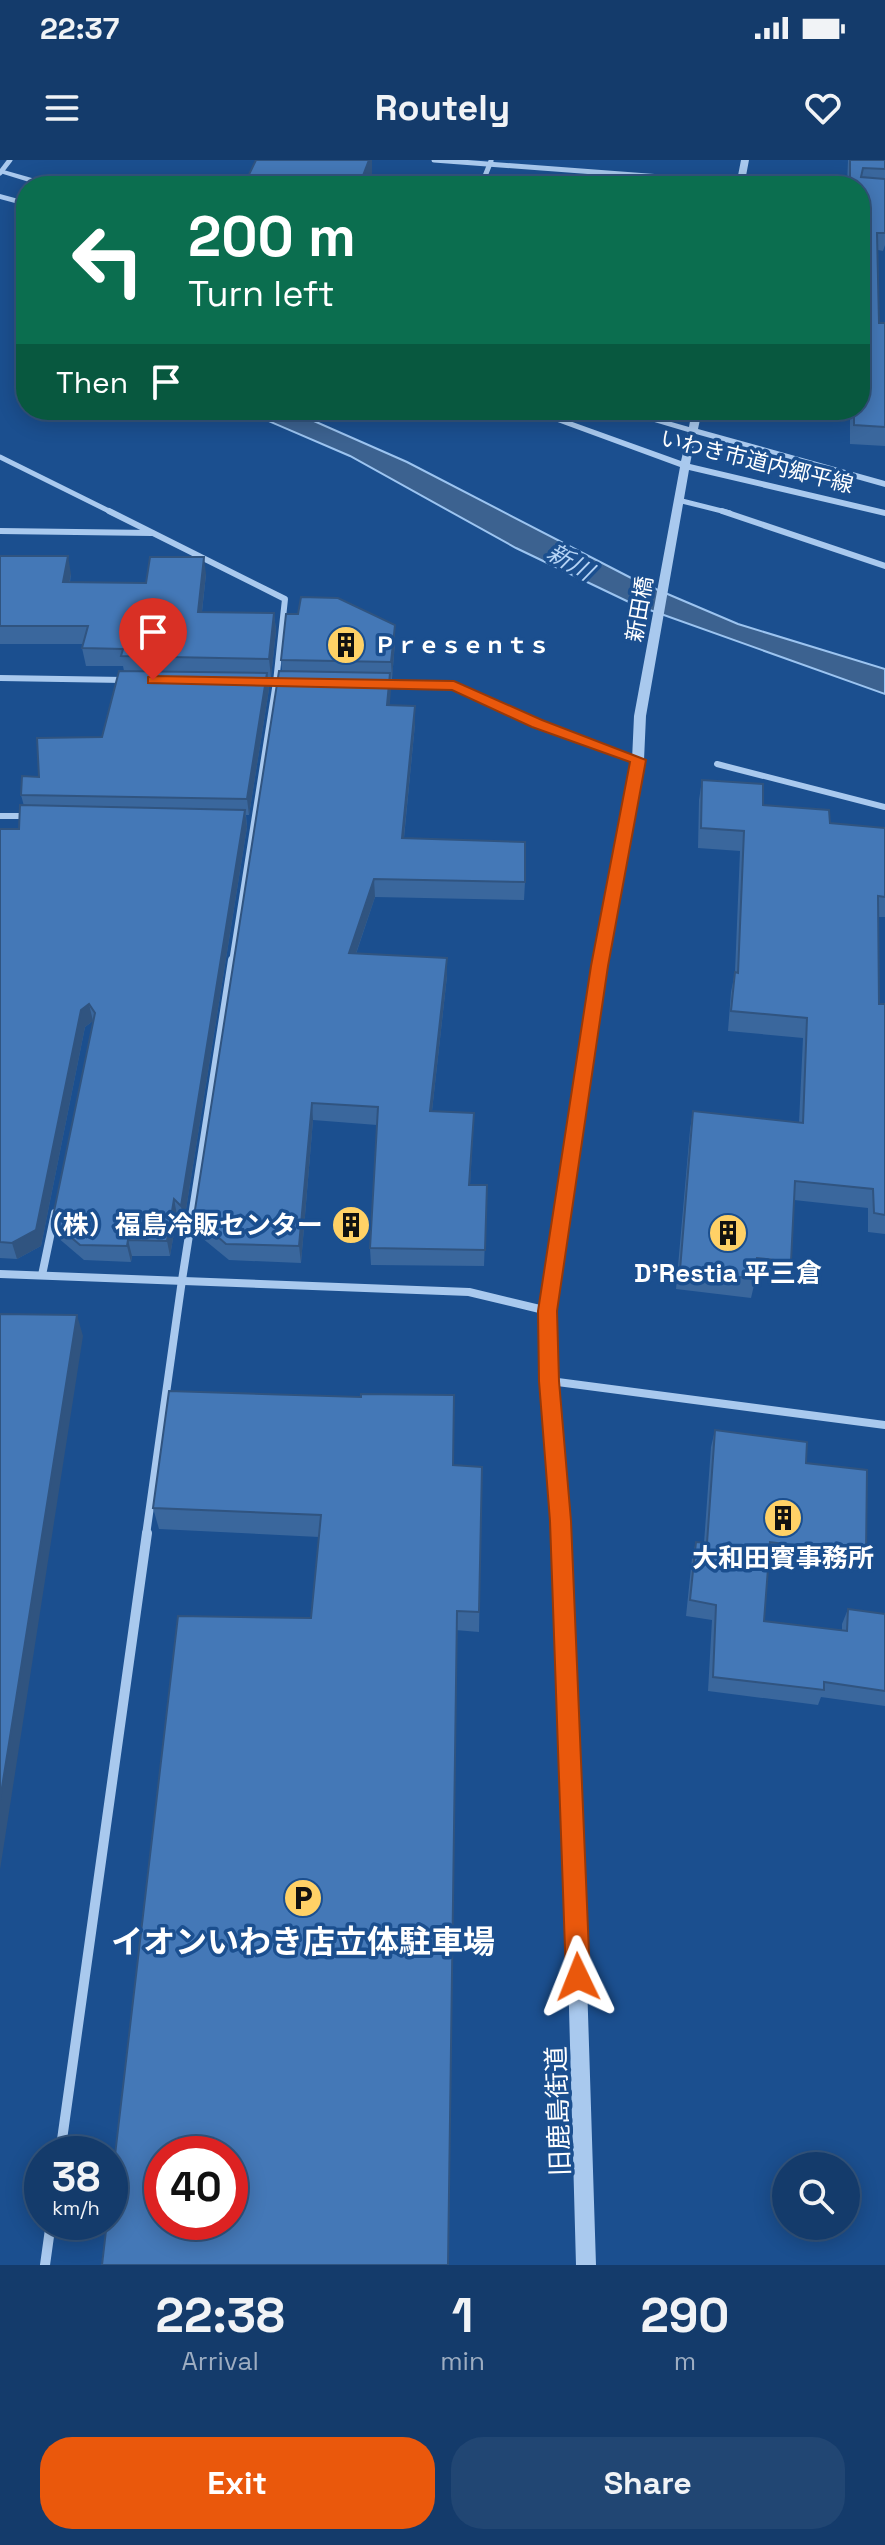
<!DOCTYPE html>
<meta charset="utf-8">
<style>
body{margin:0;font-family:"Space Grotesk","Noto Sans JP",sans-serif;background:#214673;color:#f1f3f6;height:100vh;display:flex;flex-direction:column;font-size:30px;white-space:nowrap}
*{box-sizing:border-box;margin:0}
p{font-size:26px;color:#9dadc1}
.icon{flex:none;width:44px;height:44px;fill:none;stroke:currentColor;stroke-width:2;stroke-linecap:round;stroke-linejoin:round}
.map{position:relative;height:2105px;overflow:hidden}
.sheet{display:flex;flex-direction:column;background:#143b6b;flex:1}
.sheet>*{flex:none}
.banner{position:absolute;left:16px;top:16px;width:854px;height:244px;border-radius:32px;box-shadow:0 4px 20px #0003,0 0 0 2px #33557e;background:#0b6e4f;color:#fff;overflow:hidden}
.fabs{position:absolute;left:772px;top:1992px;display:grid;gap:16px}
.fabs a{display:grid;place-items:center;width:88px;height:88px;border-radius:50%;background:#143b6b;box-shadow:0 4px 20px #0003,0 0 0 2px #33557e;font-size:40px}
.speed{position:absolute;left:24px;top:1976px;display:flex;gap:16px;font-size:40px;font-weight:700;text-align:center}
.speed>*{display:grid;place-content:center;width:104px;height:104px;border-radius:50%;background:#143b6b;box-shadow:0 4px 20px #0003,0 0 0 2px #33557e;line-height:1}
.speed small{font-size:20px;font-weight:400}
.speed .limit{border:12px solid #d22;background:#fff;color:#111}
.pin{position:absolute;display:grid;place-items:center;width:68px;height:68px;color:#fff;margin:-82px -34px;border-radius:50% 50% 50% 0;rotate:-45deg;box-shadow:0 0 8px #0007}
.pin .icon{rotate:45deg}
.me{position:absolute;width:88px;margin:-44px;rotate:358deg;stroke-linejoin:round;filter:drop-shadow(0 0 6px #0008)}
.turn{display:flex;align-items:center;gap:28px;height:168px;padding:0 40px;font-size:36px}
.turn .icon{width:104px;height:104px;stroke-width:2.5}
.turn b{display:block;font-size:56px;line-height:68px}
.then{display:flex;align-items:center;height:76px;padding:0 40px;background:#0003;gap:16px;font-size:30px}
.eta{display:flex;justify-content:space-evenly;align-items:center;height:136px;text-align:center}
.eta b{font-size:48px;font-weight:700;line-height:56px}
.action{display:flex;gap:16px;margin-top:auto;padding:16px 40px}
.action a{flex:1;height:92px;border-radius:32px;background:#ea580c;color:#fff;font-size:32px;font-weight:700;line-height:92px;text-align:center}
.action a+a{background:#214673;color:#f1f3f6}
.status{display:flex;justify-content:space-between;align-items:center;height:56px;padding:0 40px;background:#143b6b;direction:ltr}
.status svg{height:22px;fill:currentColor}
header{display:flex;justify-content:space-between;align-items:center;height:104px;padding:0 40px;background:#143b6b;font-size:36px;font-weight:700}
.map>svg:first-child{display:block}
</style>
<div class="status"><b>22:37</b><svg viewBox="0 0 49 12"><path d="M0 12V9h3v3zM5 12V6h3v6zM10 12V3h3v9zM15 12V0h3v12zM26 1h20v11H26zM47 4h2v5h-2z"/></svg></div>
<header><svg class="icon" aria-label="menu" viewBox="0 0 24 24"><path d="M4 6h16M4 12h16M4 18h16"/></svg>Routely<svg class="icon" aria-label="heart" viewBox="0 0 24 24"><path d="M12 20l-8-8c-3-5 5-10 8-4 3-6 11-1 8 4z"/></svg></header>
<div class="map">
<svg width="885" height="2105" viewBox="0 0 885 2105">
<rect width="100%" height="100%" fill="#1b4f8f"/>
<!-- water -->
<path fill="#3c6290" stroke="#9cc4f0" stroke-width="2" d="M 243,250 L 289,250 L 407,302 L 637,421 L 738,464 L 885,509 L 885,534 L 633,444 L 516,388 L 350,296 Z"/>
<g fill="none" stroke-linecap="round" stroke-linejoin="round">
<!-- minor-far3 -->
<g stroke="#a9c9ee" stroke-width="5">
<path d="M 434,0 L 741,23"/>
<path d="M 0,13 L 10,0"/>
<path d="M 481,26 L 491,1"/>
<path d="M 0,297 L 113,353"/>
<path d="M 678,340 L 730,353"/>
</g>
<!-- minor-far2 -->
<g stroke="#a9c9ee" stroke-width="6">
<path d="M 109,351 L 285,439 L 276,522 L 232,802"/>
<path d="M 722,351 L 885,406"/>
<path d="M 0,371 L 152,373"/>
<path d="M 0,518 L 124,520"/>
<path d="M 382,524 L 454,526 L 537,564 L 638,600"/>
<path d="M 717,604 L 885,647"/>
<path d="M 0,656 L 29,656"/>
</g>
<!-- minor-far1 -->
<g stroke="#a9c9ee" stroke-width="8">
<path d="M 0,1114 L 469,1132 L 548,1151"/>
<path d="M 42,1115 L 55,1053"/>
<path d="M 550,1221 L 885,1265"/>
<path d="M 146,1375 L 182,1120 L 232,800"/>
</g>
<!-- minor -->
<g stroke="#a9c9ee" stroke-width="10">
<path d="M 60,1994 L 147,1373"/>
<path d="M 45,2105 L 51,2062"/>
</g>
<!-- tertiary -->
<g fill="#a9c9ee" fill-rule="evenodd">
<path d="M 741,0 L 749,0 L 745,21 L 793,24 L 797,26 L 736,26 Z"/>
<path d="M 0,9 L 53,24 L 54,26 L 42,26 L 0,13 Z"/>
<path d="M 0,34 L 26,41 L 26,46 L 0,39 Z"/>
<path d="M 525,250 L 539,250 L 681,301 L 688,272 L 614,250 L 629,250 L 689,267 L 692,250 L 702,250 L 698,269 L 885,321 L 885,327 L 696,274 L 690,304 L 885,350 L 885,356 L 689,310 L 646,556 L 644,600 L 605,806 L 555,1151 L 557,1221 L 568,1361 L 582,1665 L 596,2105 L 576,2105 L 564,1665 L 552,1361 L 541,1221 L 541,1151 L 593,806 L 632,600 L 634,556 L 680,307 Z"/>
</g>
</g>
<!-- wall -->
<g fill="#3a679d">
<path d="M 848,0 L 885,0 L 885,85 L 883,91 L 878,90 L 879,163 L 885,163 L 885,286 L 850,284 L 850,260 L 810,257 L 810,250 L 860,250 L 860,26 L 847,26 Z"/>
<path d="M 0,396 L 71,414 L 70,422 L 146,423 L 206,414 L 202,452 L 274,453 L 276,471 L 271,517 L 268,517 L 269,529 L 249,655 L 246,655 L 247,667 L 184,1062 L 177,1055 L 170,1096 L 132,1096 L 131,1102 L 84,1100 L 57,1077 L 52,1061 L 93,861 L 85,867 L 41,1086 L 17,1099 L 0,1098 L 0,669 L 19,669 L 24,646 L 21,635 L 39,617 L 102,577 L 124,511 L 123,506 L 86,506 L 82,488 L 84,484 L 0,484 Z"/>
<path d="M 395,465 L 395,482 L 392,519 L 390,519 L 389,545 L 415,546 L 415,564 L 404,678 L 525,722 L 524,740 L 375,737 L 356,794 L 447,816 L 432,951 L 473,970 L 470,1025 L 487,1025 L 484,1106 L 371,1105 L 370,1088 L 377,965 L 313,960 L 301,1103 L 229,1100 L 196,1073 L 194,1056 L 282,511 L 281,500 Z"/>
<path d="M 702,620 L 763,645 L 830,663 L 885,668 L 885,757 L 878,757 L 879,844 L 885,844 L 885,1074 L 868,1072 L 868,1048 L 794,1040 L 791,1102 L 786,1121 L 756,1117 L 751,1138 L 676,1129 L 690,970 L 693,951 L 799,963 L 803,878 L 728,871 L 731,832 L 735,812 L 740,691 L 698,688 L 699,640 Z"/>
<path d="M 715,1270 L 806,1303 L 866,1394 L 860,1410 L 768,1398 L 764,1461 L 842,1470 L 842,1464 L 848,1449 L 885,1454 L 885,1546 L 821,1537 L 818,1545 L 708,1531 L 712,1460 L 686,1456 L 692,1398 L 696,1382 L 704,1383 L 711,1287 Z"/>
<path d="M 453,1305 L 482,1307 L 479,1472 L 311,1458 L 319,1377 L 159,1369 L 153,1348 Z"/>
</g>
<!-- shaded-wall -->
<g fill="#305480">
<path d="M 369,0 L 372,0 L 372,14 L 368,26 L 359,26 Z"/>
<path d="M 68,396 L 71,414 L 66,439 L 63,422 Z"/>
<path d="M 204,397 L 206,414 L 200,469 L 198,452 Z"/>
<path d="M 274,453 L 276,471 L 271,517 L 269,499 Z"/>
<path d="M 395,465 L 395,482 L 392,519 L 391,502 Z"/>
<path d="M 267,513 L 269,529 L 249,655 L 247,639 Z"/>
<path d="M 390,513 L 391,531 L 388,563 L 387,545 Z"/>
<path d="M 415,546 L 415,564 L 402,696 L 402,678 Z"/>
<path d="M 245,650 L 247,667 L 184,1062 L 181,1046 Z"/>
<path d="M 374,719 L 375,737 L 350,811 L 349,793 Z"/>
<path d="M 447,798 L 447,816 L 430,969 L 430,951 Z"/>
<path d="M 89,844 L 93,861 L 85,867 L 41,1086 L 17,1099 L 12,1083 L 81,850 Z"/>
<path d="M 312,943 L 313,960 L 301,1103 L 299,1086 Z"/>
<path d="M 174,1039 L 177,1055 L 170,1096 L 167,1081 Z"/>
<path d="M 128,1080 L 132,1096 L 131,1102 L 127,1086 Z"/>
<path d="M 77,1155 L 83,1176 L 0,1710 L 0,1640 Z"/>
</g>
<!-- building -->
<g fill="#4478b7" stroke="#305480" stroke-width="2" fill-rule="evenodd">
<path d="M 256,0 L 369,0 L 359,26 L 244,25 Z"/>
<path d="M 850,0 L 885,0 L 885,9 L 863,8 L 861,17 L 885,19 L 885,73 L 877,73 L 879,163 L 885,163 L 885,267 L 854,265 L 854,250 L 860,250 L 860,26 L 850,26 Z"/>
<path d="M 0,396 L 68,396 L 63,422 L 146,423 L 150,397 L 204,397 L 198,452 L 274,453 L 269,499 L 121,496 L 123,489 L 82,488 L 88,466 L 0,466 Z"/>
<path d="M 301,437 L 338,438 L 395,465 L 391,502 L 281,500 L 286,454 L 298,454 Z"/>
<path d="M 119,511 L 267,513 L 247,639 L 21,635 L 22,616 L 39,617 L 37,578 L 102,577 Z"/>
<path d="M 279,511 L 390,513 L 387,545 L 415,546 L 402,678 L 525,682 L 525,722 L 374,719 L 349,793 L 447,798 L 430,951 L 474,953 L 469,1025 L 487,1025 L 485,1090 L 370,1088 L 378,947 L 312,943 L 299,1086 L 226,1084 L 194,1056 Z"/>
<path d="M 702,620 L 763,624 L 763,645 L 829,650 L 830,663 L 885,668 L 885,737 L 878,736 L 879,844 L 885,844 L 885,1055 L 874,1053 L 873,1029 L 795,1021 L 791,1102 L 757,1098 L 756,1119 L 680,1110 L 693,951 L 803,963 L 807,858 L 731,851 L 735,812 L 738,813 L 744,671 L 701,668 Z"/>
<path d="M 20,645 L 245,650 L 181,1046 L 174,1039 L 167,1081 L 128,1080 L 127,1086 L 80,1085 L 52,1061 L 95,853 L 89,844 L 81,850 L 36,1070 L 12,1083 L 0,1082 L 0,669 L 19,669 Z"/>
<path d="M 0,1154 L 77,1155 L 0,1640 Z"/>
<path d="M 169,1231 L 361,1237 L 361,1234 L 454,1235 L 453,1305 L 482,1307 L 479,1452 L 457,1451 L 448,2105 L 102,2105 L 107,2062 L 110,2062 L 110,2038 L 178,1456 L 311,1458 L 321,1355 L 153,1348 ZM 162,1994 L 230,1994 L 230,2062 L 162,2062 Z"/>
<path d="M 715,1270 L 807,1282 L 806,1303 L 867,1310 L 866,1394 L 770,1382 L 764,1461 L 847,1471 L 848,1449 L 885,1454 L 885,1531 L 824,1522 L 824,1530 L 713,1517 L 716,1445 L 690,1440 L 696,1382 L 707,1383 Z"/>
</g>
<!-- route -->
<path fill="#ea580c" stroke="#983908" stroke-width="2" d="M 153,516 L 454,521 L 542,560 L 646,600 L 608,806 L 557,1151 L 559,1221 L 571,1361 L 590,1817 L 586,1825 L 578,1829 L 569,1825 L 566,1817 L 550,1361 L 539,1221 L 538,1151 L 591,806 L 630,602 L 532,567 L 452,530 L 148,523 L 148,517 Z"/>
<!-- icons -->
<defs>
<g id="building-disc" transform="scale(2)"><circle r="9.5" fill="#ffd166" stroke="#1b4f8f"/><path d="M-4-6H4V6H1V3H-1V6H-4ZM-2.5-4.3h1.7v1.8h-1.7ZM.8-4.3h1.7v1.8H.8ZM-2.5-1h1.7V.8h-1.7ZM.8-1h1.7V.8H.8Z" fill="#111"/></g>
<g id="parking-disc" transform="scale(2)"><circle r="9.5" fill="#ffd166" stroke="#1b4f8f"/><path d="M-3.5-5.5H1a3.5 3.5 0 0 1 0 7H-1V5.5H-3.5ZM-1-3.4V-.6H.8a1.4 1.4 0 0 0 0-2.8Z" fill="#111"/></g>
</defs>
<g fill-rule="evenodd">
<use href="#building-disc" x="346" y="485"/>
<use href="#building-disc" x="351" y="1065"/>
<use href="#building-disc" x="728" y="1073"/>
<use href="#building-disc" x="783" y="1358"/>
<use href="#parking-disc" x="303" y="1738"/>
</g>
<g text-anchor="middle" stroke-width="7" stroke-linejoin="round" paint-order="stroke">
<!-- far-street labels -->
<g font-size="22" fill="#fff" stroke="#1b4f8f">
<text transform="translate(757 301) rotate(14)" y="8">いわき市道内郷平線</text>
<text transform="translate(639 449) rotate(-80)" y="8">新田橋</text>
</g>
<!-- far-poi labels -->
<g font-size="22" font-weight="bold" fill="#fff" stroke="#1b4f8f" text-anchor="start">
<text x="374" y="493">Ｐｒｅｓｅｎｔｓ</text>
</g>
<!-- far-water labels -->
<g font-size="24" font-style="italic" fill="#b5d3f5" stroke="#1b4f8f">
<text transform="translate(570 402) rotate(30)" y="8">新川</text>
</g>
<!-- poi labels -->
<g font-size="26" font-weight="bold" fill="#fff" stroke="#1b4f8f">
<text x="323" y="1074" text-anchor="end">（株）福島冷販センター</text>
<text x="728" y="1122">D'Restia 平三倉</text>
<text x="783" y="1407">大和田賓事務所</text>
</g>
<!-- street labels -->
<g font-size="26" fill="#fff" stroke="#1b4f8f">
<text transform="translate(558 1951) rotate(-92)" y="9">旧鹿島街道</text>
</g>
<!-- near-poi labels -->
<g font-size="32" font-weight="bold" fill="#fff" stroke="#1b4f8f">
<text x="303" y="1793">イオンいわき店立体駐車場</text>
</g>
</g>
</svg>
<div class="fabs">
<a><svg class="icon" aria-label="search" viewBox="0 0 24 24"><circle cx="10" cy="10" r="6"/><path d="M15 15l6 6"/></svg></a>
</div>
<div class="speed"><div>38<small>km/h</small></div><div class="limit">40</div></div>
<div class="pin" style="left:153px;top:520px;background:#d93025"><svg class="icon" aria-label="arrive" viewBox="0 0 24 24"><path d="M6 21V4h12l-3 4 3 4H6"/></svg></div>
<svg class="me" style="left:578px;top:1817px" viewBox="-20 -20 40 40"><path d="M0-17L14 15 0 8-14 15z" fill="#ea580c" stroke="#fff" stroke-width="4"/></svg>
<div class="banner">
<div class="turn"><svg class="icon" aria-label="left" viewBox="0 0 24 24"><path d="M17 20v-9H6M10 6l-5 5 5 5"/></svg><div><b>200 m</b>Turn left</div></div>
<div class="then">Then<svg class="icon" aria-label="arrive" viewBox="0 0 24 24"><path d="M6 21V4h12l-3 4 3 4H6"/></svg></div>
</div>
</div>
<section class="sheet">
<div class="eta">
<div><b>22:38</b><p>Arrival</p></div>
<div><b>1</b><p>min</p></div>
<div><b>290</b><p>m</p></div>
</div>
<div class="action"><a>Exit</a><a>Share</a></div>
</section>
